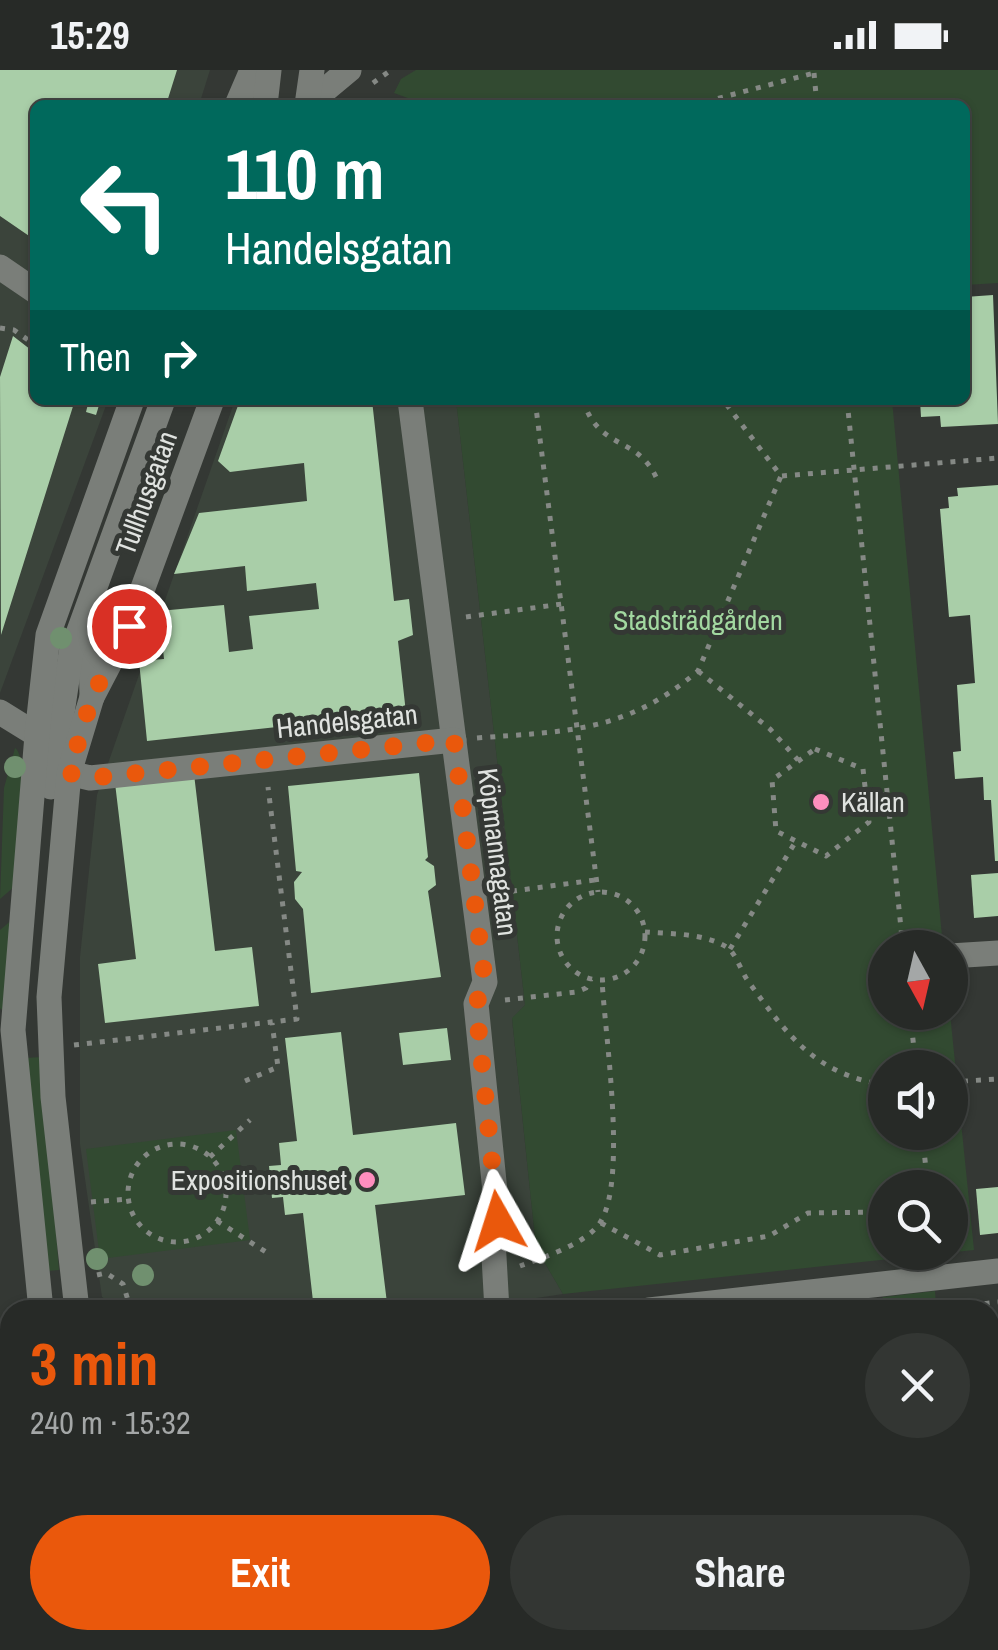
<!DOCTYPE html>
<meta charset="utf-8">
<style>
body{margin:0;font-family:"Archivo Narrow",sans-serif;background:#333633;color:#f1f3f6;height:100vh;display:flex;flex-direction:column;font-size:38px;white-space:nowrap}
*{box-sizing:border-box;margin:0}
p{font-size:32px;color:#a4a7a7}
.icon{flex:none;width:55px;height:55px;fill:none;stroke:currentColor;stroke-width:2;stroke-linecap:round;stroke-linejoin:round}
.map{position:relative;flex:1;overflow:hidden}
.drawer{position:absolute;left:0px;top:1230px;width:1000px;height:350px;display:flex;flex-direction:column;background:#272a27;border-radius:30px 30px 0 0;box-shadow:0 2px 8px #0004,0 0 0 2px #434644}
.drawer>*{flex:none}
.banner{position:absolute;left:30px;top:30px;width:940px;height:305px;border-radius:15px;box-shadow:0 2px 8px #0004,0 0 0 2px #434644;background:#00695c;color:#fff;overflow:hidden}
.needle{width:65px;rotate:172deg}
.controls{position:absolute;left:868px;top:860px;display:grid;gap:20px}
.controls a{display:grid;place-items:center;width:100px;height:100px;border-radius:50%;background:#272a27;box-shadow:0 2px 8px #0004,0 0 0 2px #434644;font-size:50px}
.pin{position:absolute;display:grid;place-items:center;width:85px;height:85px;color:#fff;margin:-42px;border:5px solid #fff;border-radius:50%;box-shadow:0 2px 10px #0007}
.me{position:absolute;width:110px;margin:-55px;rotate:354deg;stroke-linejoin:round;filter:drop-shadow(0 0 8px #0008)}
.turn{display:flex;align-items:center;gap:35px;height:210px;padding:0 30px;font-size:45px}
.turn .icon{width:130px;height:130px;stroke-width:2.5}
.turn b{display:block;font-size:70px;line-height:85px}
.then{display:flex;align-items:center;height:95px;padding:0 30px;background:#0003;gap:20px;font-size:38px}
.round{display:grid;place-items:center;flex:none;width:105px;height:105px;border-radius:52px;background:#333633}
.overview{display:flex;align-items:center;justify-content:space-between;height:170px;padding:0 30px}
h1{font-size:60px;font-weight:800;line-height:75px;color:#ea580c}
.primary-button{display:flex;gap:20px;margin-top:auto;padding:20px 30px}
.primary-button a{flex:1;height:115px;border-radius:60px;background:#ea580c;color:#fff;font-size:40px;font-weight:800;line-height:115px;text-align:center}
.primary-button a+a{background:#333633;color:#f1f3f6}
.status{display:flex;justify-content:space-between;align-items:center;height:70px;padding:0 50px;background:#272a27;direction:ltr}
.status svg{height:28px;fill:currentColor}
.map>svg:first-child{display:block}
</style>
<div class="status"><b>15:29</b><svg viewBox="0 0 49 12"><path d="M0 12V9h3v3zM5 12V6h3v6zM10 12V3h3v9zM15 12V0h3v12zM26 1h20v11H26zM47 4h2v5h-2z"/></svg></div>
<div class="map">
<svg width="998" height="1580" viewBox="0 0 998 1580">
<rect width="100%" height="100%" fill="#343834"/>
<!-- built -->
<g fill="#3b443b">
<path d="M 0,0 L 210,0 L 199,35 L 35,35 L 35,330 L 108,330 L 0,623 Z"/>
<path d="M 235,330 L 456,330 L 525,935 L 512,949 L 536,1178 L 563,1224 L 457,1240 L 121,1240 L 102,1227 L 80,1074 L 80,887 L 97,725 Z"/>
<path d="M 990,1366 L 998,1369 L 998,1573 L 939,1580 L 170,1580 L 170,1570 L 990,1570 Z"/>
</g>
<!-- green -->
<g fill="#324a31" fill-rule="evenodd">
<path d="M 416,0 L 998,0 L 998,213 L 965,215 L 965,35 L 427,35 L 394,23 L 401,9 Z"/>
<path d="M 456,330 L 892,330 L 943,877 L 885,878 L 885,942 L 950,943 L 974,1180 L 563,1224 L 536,1178 L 512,948 L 525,935 ZM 885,998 L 950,998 L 950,1062 L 885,1062 ZM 885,1118 L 950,1118 L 950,1182 L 885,1182 Z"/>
<path d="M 15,678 C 31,688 16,792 15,816 L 0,829 L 4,718 Z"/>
<path d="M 13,849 L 6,944 L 0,938 L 0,860 Z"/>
<path d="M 42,987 L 59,1200 L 47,1201 L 25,988 Z"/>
<path d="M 236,1060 L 250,1170 L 100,1189 L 86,1079 Z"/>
<path d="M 935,1221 L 936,1235 L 872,1240 L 883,1227 Z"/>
</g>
<!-- building -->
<g fill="#a9cea8">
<path d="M 0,0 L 177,0 L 166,35 L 35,35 L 35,170 L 0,146 Z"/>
<path d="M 993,225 L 998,354 L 941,357 L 940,346 L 921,347 L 920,330 L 965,330 L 965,227 Z"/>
<path d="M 13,266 L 35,283 L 35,330 L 75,330 L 1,565 L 0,307 Z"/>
<path d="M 89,330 L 100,332 L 96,345 L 86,342 Z"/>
<path d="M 240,330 L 372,330 L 394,531 L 409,529 L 413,565 L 398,571 L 406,643 L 147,671 L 139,591 L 164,589 L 159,541 L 224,535 L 229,582 L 253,579 L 249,546 L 319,539 L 316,513 L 247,521 L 245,496 L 174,504 L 199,443 L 307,431 L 304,393 L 230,402 L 218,391 Z"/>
<path d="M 998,415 L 998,791 L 995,791 L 991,730 L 984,730 L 983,707 L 955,709 L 953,682 L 961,681 L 957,615 L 975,613 L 970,545 L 949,547 L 940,439 L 949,438 L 948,427 L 958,426 L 957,418 Z"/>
<path d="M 419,703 L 428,787 L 425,790 L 434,796 L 436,815 L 428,821 L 441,907 L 311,923 L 303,839 L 295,829 L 294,812 L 302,802 L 296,801 L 288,716 Z"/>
<path d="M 194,704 L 215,881 L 252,877 L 259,936 L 105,953 L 98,894 L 136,889 L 115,713 Z"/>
<path d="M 998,803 L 998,846 L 974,848 L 971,805 Z"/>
<path d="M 447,958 L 451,990 L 403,995 L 399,963 Z"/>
<path d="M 341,962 L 353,1065 L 456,1053 L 465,1125 L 375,1135 L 387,1233 L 314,1240 L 303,1143 L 285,1145 L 283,1127 L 272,1128 L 269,1096 L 281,1095 L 279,1073 L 297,1071 L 285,968 Z"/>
<path d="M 998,1117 L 998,1163 L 980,1165 L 976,1119 Z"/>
<path d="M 10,1481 L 10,1570 L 52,1570 L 53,1580 L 0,1580 L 0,1482 Z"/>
</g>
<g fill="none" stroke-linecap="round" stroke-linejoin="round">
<!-- path -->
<g stroke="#858985" stroke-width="5" stroke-dasharray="5 8" stroke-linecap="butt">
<path d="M 814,3 L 817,35"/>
<path d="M 373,13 L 391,0"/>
<path d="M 693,35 L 814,3"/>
<path d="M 0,258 L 14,260 L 35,275"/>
<path d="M 535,330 L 598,822"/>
<path d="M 583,330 C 598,380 637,366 656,407"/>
<path d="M 847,330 L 903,878"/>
<path d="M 782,406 L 998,388"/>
<path d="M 466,547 L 562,534"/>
<path d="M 698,601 L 770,659 L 798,690"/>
<path d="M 477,668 C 567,661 625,663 698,601 L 781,406 L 723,330"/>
<path d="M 815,679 L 863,699 L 869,752 L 826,786 L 776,761 L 772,710 Z"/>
<path d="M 866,726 L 888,724"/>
<circle cx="601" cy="866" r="44"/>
<path d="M 499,823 L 595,810"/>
<path d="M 645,862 C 672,864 705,863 728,878 C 736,884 742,903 748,911 C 788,966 815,1004 885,1015"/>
<path d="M 730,879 L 796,771"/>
<path d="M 505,930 L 576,922 L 586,918 L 591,909"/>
<path d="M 910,942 L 916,998"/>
<path d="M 74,975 L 297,949 L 268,717"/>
<path d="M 245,1011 L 278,997 L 272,953"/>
<path d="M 950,1012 L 998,1009"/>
<path d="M 922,1062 L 928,1118"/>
<circle cx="177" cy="1123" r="49"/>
<path d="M 210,1087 L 250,1050"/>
<path d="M 91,1132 L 128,1129"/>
<path d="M 217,1151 L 266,1182"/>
<path d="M 601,1153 L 660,1185 L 769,1166 L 808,1143 L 885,1142"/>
<path d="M 520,1196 C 542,1188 589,1173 601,1151 C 627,1107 605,965 602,910"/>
<path d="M 97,1205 L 106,1203 L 123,1214 L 131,1240"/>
<path d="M 933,1240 L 998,1232"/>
<path d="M 990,1243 L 998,1243"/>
<path d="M 990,1272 L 998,1272"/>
<path d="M 990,1281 L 998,1319"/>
<path d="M 990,1375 L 998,1374"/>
<path d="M 990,1391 L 998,1461"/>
<path d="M 990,1553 L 998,1552"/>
<path d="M 135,1570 L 137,1580"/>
<path d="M 937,1570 L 939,1580"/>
<path d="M 823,1574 L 852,1570"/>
<path d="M 960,1580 L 998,1575"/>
</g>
<!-- minor -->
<g stroke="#7a7e79" stroke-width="25">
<path d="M 237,35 L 252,0"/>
<path d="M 265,35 L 269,0"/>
<path d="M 307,35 L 349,0"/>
<path d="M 307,35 L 312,0"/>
<path d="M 0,197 L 35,221"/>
<path d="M 410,330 L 485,912 L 476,934 L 498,1151 L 493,1169 L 497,1240"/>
<path d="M 92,627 L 91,583 L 104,539"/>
<path d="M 0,642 L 37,665"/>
<path d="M 69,703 L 90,708 L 454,670"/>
<path d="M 51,717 L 71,583 L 163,330"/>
<path d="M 950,886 L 998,883"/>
<path d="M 41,1240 L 13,960 L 37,665 L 48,565 L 132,330"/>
<path d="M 77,1240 L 53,1027 L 49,927 L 69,703 L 92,627 L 129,556 L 212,330"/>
<path d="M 649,1240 L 998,1201"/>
<path d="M 0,1276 L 10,1280"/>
<path d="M 0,1394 L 10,1384"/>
<path d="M 72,1570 L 73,1580"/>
<path d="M 104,1570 L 105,1580"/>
</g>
<!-- rail -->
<g stroke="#858885" stroke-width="8" stroke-dasharray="5 10" stroke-linecap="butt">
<path d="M 990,1506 L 998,1505"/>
<path d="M 603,1580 L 648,1570"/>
</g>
</g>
<!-- trees -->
<g fill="#70906f">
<circle cx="61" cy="568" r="11"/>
<circle cx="15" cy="697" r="11"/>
<circle cx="97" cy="1189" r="11"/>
<circle cx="143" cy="1205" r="11"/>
</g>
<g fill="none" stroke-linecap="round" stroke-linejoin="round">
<!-- route -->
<path stroke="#ea580c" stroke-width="18" stroke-dasharray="0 32.4" d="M 129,556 L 92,627 L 69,703 L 90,708 L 454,670 L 485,912 L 476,934 L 498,1151"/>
</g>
<!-- markers -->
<g fill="#fe8ebe" stroke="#343834" stroke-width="4">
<circle cx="821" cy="732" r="10"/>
<circle cx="367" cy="1110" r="10"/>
</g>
<g text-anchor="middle" stroke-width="10" stroke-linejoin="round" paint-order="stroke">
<!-- street labels -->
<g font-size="28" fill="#e0e3e0" stroke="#343834">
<text transform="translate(146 423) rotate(-70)" y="10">Tullhusgatan</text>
<text transform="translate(347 651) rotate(-6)" y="10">Handelsgatan</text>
<text transform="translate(498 782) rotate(83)" y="10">Köpmannagatan</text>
</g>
<!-- park labels -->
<g font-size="28" fill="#a2d8a0" stroke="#343834">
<text x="698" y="560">Stadsträdgården</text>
</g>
<!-- poi labels -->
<g font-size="28" fill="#e0e3e0" stroke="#343834" text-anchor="start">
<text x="841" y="742">Källan</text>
<text x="347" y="1120" text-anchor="end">Expositionshuset</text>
</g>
</g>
</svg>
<div class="controls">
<a><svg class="needle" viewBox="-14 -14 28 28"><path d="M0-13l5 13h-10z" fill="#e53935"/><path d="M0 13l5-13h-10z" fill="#a4a7a7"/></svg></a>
<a><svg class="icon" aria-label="sound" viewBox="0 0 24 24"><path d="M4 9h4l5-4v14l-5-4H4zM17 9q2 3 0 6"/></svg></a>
<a><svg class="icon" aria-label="search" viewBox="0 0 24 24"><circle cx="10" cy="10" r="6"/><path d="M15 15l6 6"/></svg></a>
</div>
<div class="pin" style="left:129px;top:556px;background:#d93025"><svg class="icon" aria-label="arrive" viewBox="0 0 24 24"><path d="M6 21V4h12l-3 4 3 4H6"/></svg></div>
<svg class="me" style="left:498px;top:1151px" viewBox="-20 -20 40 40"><path d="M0-17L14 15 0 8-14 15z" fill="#ea580c" stroke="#fff" stroke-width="4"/></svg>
<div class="banner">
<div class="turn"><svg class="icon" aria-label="left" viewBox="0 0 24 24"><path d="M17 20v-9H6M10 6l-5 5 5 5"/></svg><div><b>110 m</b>Handelsgatan</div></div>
<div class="then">Then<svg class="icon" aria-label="right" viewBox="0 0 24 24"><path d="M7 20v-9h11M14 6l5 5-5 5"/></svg></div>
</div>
<section class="drawer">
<div class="overview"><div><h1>3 min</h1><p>240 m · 15:32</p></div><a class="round"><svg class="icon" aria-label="close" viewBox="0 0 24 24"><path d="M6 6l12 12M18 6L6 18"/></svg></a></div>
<div class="primary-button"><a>Exit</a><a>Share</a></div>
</section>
</div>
